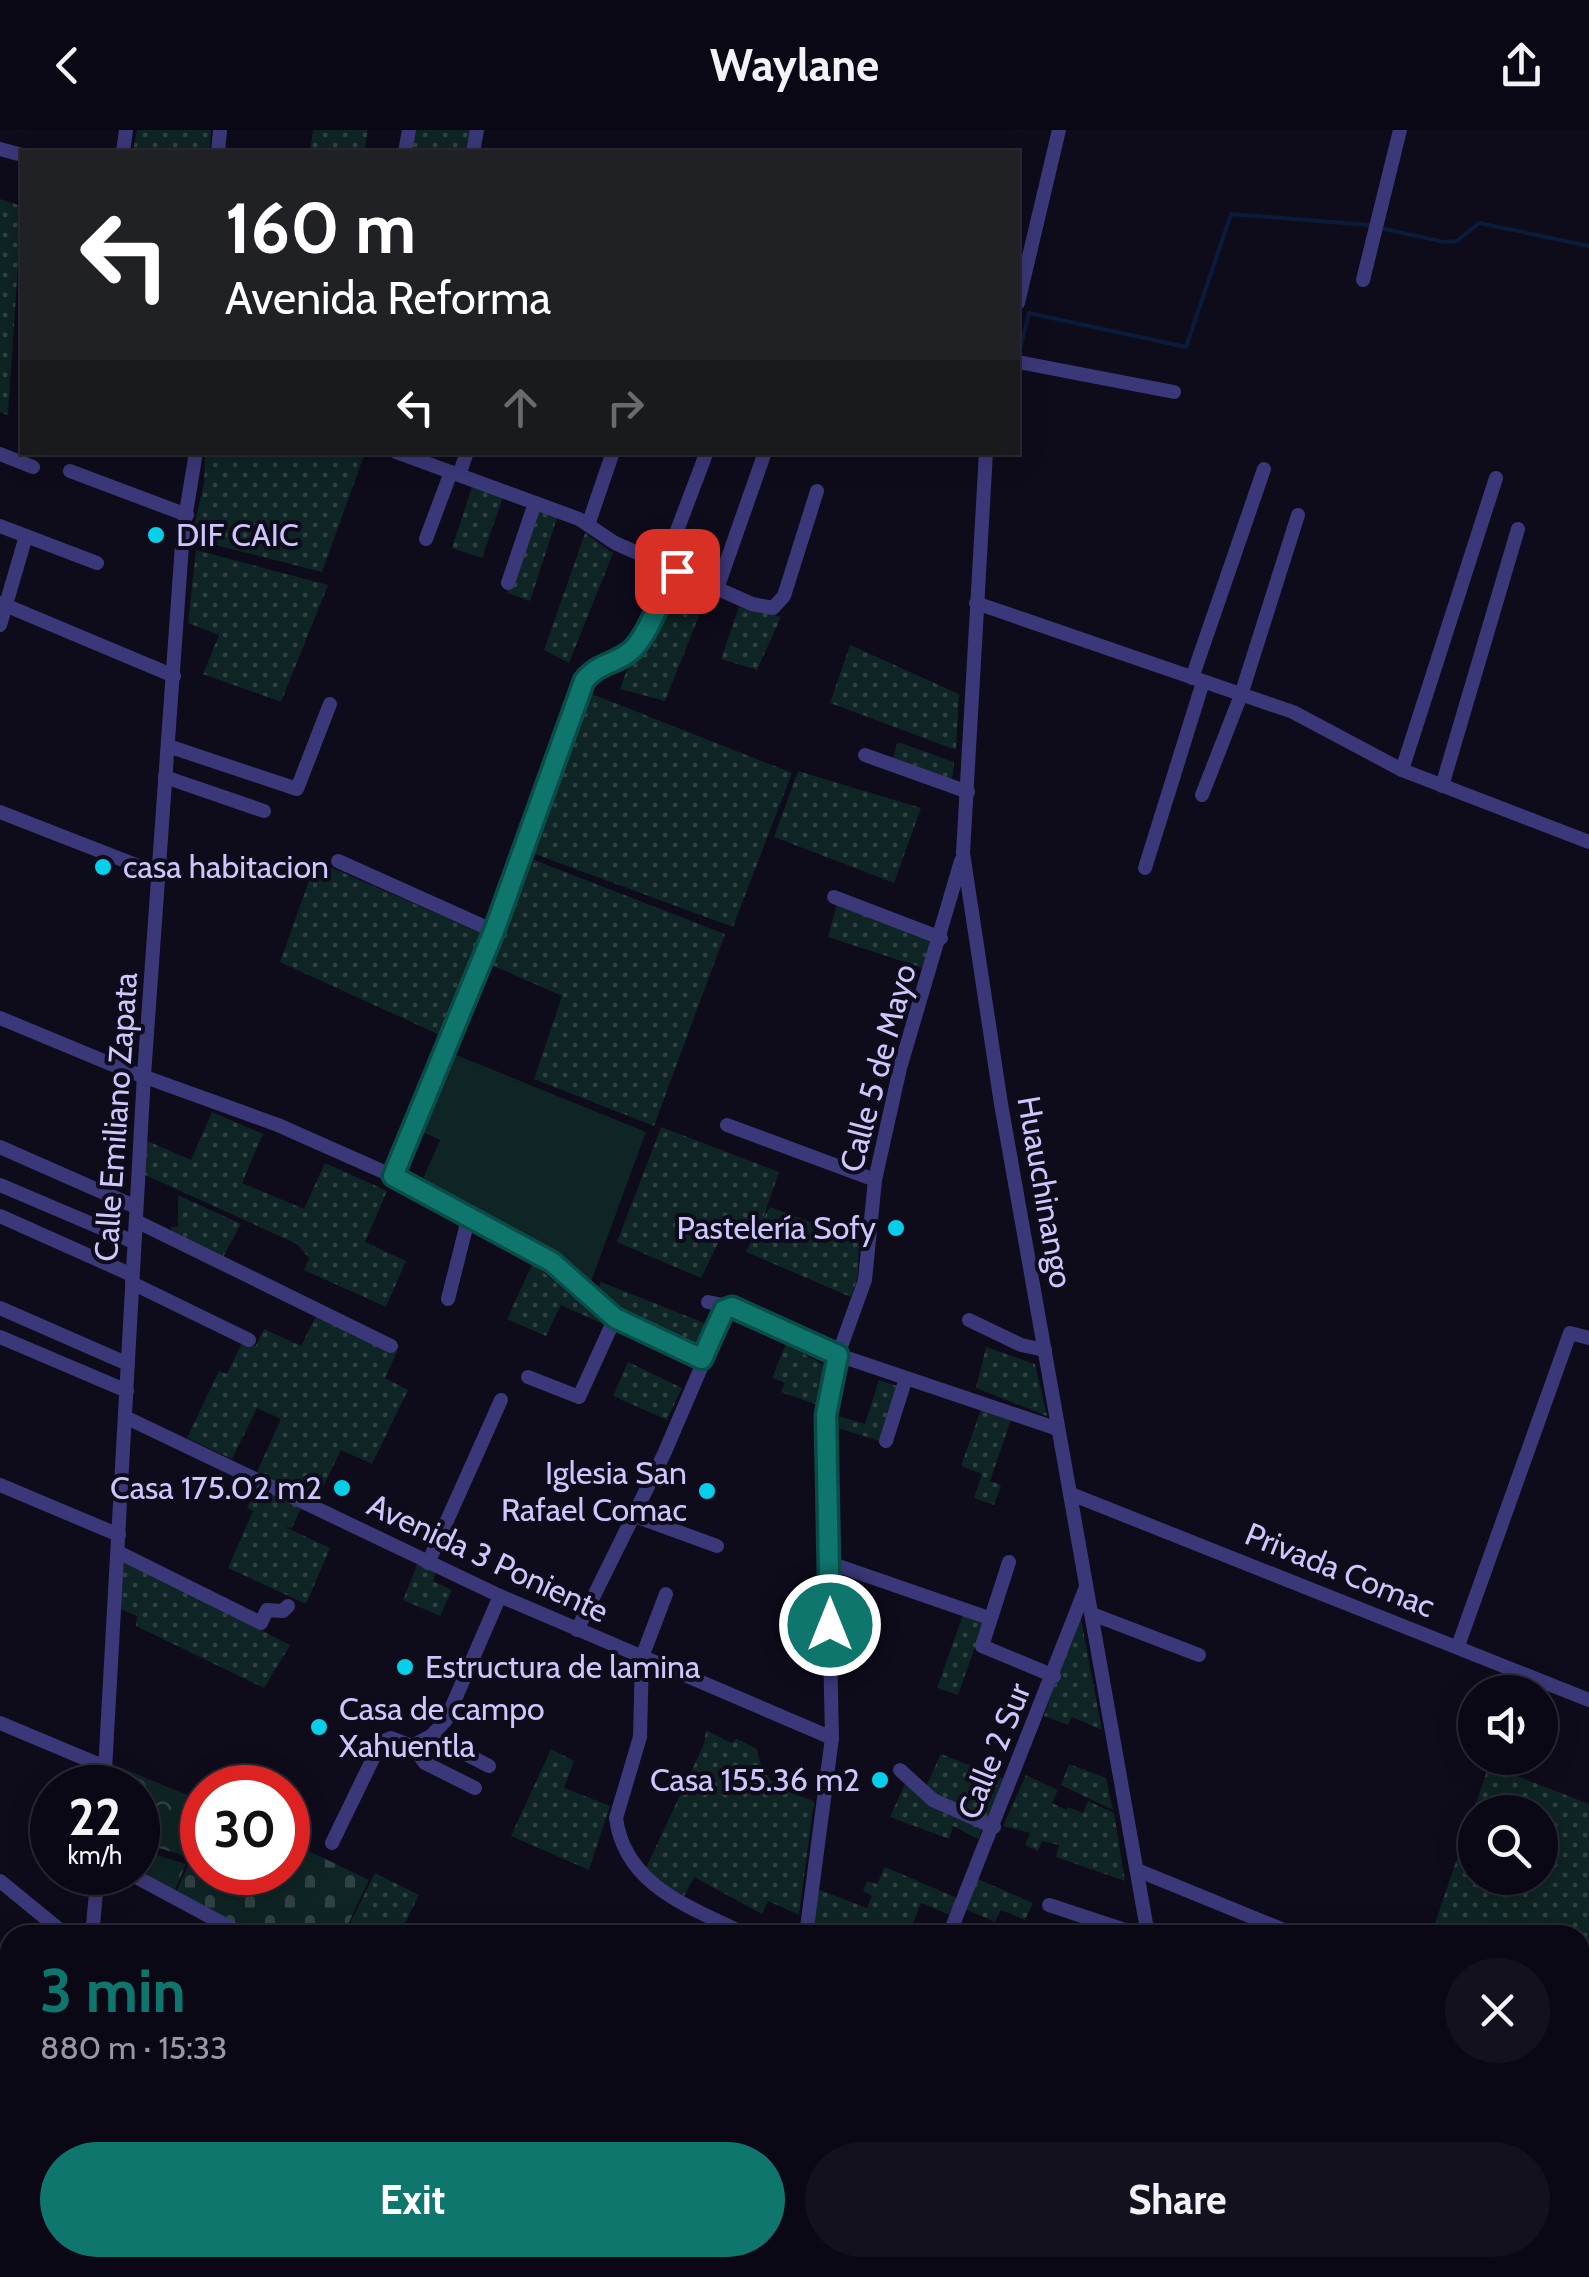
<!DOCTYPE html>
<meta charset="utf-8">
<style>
body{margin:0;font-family:Cabin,sans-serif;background:#13111d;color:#f1f3f6;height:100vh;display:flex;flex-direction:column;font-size:38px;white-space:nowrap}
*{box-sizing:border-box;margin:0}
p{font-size:32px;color:#999aa0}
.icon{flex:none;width:55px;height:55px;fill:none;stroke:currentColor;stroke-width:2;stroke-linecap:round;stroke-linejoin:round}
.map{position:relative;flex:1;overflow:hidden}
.panel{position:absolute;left:0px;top:1795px;width:1590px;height:352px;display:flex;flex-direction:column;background:#0a0814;border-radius:30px 30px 0 0;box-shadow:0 5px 25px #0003,0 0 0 2px #2a2934}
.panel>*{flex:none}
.banner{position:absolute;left:20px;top:20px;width:1000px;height:305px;border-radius:0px;box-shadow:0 5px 25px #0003,0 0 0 2px #2a2934;background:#202124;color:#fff;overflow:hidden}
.buttons{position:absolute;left:1458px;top:1545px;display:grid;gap:20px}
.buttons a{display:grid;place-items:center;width:100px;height:100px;border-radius:50%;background:#0a0814;box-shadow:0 5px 25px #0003,0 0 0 2px #2a2934;font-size:50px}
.speed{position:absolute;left:30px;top:1635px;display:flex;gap:20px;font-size:50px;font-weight:700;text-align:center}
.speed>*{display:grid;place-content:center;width:130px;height:130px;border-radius:50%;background:#0a0814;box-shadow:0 5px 25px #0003,0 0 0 2px #2a2934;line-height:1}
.speed small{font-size:25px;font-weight:400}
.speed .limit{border:15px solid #d22;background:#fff;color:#111}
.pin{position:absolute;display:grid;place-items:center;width:85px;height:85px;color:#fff;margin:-42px;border-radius:20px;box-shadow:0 5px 15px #0006}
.me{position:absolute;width:110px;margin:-55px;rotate:0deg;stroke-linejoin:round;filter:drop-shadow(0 0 8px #0008)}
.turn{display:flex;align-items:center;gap:35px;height:210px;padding:0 40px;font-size:45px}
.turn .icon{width:130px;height:130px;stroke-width:2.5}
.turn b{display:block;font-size:70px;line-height:85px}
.lanes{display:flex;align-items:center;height:95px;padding:0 40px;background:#0003;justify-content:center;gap:50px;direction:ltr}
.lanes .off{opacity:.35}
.round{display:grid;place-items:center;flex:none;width:105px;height:105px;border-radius:52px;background:#13111d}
.overview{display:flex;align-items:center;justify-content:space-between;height:170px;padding:0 40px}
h1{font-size:60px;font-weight:700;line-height:75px;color:#0f766e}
.primary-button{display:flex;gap:20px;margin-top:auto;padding:20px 40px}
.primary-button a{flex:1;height:115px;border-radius:60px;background:#0f766e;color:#fff;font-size:40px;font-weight:700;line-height:115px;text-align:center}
.primary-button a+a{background:#13111d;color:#f1f3f6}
header{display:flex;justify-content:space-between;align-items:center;height:130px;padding:0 40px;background:#0a0814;font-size:45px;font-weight:700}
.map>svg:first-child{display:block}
</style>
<header><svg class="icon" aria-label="back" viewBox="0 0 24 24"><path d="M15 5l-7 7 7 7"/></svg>Waylane<svg class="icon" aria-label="share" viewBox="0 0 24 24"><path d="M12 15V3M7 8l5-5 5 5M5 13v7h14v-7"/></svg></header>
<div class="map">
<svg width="1589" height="2147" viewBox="0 0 1589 2147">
<defs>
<pattern id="grass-dots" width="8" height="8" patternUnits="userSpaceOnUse" patternTransform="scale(2.5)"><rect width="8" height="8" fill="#0f2424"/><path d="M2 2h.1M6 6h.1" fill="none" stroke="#314245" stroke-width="1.8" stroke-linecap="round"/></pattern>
<pattern id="forest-crowns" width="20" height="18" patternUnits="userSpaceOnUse" patternTransform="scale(2.5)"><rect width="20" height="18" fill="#0f2424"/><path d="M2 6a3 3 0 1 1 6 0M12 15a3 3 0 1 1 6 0" fill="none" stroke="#314245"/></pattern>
<pattern id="cemetery-stones" width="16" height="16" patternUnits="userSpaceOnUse" patternTransform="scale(2.5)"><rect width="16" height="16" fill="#0f2424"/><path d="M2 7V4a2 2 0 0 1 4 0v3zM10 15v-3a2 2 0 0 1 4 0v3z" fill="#314245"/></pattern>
</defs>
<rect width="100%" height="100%" fill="#0e0b1b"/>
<!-- grass -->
<g fill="url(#grass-dots)" fill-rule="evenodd">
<path d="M 137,0 L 211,0 L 210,22 L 133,22 Z"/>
<path d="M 313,0 L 368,0 L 364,22 L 310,22 Z"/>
<path d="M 415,0 L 472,0 L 468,22 L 412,18 Z"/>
<path d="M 0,69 L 22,76 L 8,285 L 0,282 Z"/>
<path d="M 205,323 L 365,323 L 322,442 L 191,409 L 204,354 Z"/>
<path d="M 472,357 L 503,367 L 482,428 L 452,418 Z"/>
<path d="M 538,380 L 557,388 L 530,471 L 507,463 Z"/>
<path d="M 585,403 L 613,423 L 569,533 L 544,520 Z"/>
<path d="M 196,420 L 328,455 L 281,572 L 203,544 L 219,505 L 188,493 Z"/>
<path d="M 677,449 L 709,461 L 665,571 L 620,559 L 630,531 Z"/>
<path d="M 739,477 L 781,487 L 757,540 L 721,529 Z"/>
<path d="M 850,515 L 959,564 L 956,620 L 830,573 Z"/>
<path d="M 592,564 L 792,643 L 733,797 L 532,723 Z"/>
<path d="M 898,612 L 954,632 L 952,651 L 892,630 Z"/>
<path d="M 798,641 L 921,678 L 894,753 L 774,707 Z"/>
<path d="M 529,728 L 725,804 L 654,996 L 534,949 L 562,866 L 487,833 Z"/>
<path d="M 316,731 L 486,805 L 444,907 L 280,832 Z"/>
<path d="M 837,774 L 931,809 L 923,838 L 828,807 Z"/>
<path d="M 212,982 L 263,1004 L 242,1053 L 304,1079 L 325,1033 L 387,1061 L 365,1112 L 406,1131 L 386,1177 L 304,1140 L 309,1128 L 297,1114 L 143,1044 L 145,1010 L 191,1030 Z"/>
<path d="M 661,997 L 779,1042 L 763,1089 L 770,1077 L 859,1110 L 858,1147 L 851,1167 L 746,1122 L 757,1099 L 727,1095 L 701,1148 L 617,1112 Z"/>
<path d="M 178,1065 L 241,1094 L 223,1127 L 171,1103 L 171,1097 L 178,1097 Z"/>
<path d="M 533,1133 L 603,1194 L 561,1175 L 546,1206 L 507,1189 Z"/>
<path d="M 601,1152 L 712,1196 L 700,1215 L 618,1185 L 595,1164 Z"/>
<path d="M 317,1184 L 397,1222 L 385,1248 L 408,1260 L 372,1334 L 341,1320 L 315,1373 L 256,1344 L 281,1289 L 257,1278 L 232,1329 L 187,1308 L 219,1241 L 227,1244 L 243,1211 L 255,1217 L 264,1199 L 301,1216 Z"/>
<path d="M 786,1214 L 824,1235 L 818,1275 L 781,1262 L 785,1253 L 772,1248 Z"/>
<path d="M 986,1217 L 1035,1234 L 1047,1286 L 976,1258 Z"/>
<path d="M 628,1232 L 682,1258 L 667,1290 L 613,1266 Z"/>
<path d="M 879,1250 L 900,1257 L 883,1312 L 828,1295 L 832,1284 L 865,1294 Z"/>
<path d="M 981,1280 L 1011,1290 L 990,1351 L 1001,1355 L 994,1375 L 974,1368 L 982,1344 L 961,1336 Z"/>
<path d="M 259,1353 L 303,1374 L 292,1398 L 285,1397 L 330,1418 L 306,1474 L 228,1438 L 253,1381 L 247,1378 Z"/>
<path d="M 121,1428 L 290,1515 L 264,1558 L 136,1496 L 137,1486 L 120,1479 Z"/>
<path d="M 418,1433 L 436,1442 L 433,1451 L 452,1460 L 440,1486 L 403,1470 Z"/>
<path d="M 964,1482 L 985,1489 L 958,1565 L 937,1558 Z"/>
<path d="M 1080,1484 L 1102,1600 L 1072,1587 L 1068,1595 L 1044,1586 Z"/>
<path d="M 706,1600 L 731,1613 L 737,1609 L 757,1619 C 763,1655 782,1660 814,1671 L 799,1785 L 768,1771 L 762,1784 L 694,1747 L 683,1768 L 644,1742 L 704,1614 Z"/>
<path d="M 551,1619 L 574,1631 L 564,1658 L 610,1676 L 589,1740 L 511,1706 Z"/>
<path d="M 941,1624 L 1004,1649 L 987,1690 L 936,1668 L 925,1658 Z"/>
<path d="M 1069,1634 L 1106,1648 L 1113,1680 L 1061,1655 Z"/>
<path d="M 1489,1635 L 1589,1674 L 1589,1835 L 1580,1857 L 1580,1805 L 1431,1805 ZM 1475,1682 L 1540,1682 L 1540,1748 L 1475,1748 Z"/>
<path d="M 1026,1645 L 1058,1660 L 1052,1673 L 1066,1680 L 1068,1677 L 1083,1683 L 1088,1671 L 1114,1683 L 1125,1751 L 1056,1727 L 1059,1715 L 1042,1711 L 1038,1721 L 1025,1715 L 1030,1703 L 1003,1696 Z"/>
<path d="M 908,1647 L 984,1695 L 978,1709 L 953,1696 L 949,1709 L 890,1687 Z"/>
<path d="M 885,1737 L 957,1768 L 950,1785 L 921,1773 L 912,1796 L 934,1805 L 811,1805 L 817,1759 L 867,1778 L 872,1766 L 863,1761 L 867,1751 L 877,1754 Z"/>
<path d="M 375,1743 L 419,1765 L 399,1805 L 344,1805 Z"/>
<path d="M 978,1749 L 1033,1773 L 1025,1790 L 1001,1780 L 995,1792 L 965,1779 Z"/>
<path d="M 240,2138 L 448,2138 L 441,2147 L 238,2147 Z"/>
</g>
<!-- forest -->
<g fill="url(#forest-crowns)">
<path d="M 112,1634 L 202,1671 L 202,1700 L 189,1727 L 138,1712 L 138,1658 L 110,1658 Z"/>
<path d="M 138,1719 L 186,1734 L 173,1765 L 138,1742 Z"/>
</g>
<!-- cemetery -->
<path fill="url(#cemetery-stones)" d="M 202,1705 L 202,1742 L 288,1742 L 288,1711 L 369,1750 L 343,1805 L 251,1805 L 174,1766 Z"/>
<!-- garden -->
<path fill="#0f2424" d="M 449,922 L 646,1002 L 589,1157 L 560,1129 L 422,1051 L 440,1010 L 421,1001 Z"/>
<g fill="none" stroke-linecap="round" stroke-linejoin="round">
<!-- stream -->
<g stroke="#0b1c3a" stroke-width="4">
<path d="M 1384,99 L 1444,112 L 1457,111 L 1479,93 L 1589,116"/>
<path d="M 1019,223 L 1029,183 L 1186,217 L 1231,84 L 1369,95"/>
</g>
<!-- minor -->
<g stroke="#3b3879" stroke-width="14">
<path d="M 0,19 L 22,25"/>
<path d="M 123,22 L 126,0"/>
<path d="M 218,22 L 220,0"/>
<path d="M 405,22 L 409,0"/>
<path d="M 473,22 L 477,0"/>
<path d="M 1363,150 L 1400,0"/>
<path d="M 1018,173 L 1059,0"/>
<path d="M 1018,232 L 1174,262"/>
<path d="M 396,322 L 579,389 L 615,413 L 752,474 L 773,478 L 784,466 L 817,361"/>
<path d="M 986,322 L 963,723 L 1001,974 L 1148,1805"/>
<path d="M 0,324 L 33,337"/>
<path d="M 70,341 L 187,385"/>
<path d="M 459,345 L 467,322"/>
<path d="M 588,395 L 613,322"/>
<path d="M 0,396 L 97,433"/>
<path d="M 426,409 L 451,342"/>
<path d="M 664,435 L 706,324"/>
<path d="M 508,453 L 535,373"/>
<path d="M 717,459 L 765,322"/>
<path d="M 0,473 L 174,546"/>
<path d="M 976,473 L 1293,582 L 1402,640 L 1589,712"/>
<path d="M 0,495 L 26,406"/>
<path d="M 1192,548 L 1264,339"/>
<path d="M 168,616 L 297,659 L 330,574"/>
<path d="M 865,625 L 968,662"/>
<path d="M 1402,640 L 1496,348"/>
<path d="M 165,647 L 264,681"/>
<path d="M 1442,656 L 1518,399"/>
<path d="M 1202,665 L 1241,565 L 1298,385"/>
<path d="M 0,682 L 159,744"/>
<path d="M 338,731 L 494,801"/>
<path d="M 1145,738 L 1203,552"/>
<path d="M 834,767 L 941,808"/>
<path d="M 0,888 L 123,939 L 278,995 L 393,1046 L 552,1131 L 615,1188 L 702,1229"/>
<path d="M 727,995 L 875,1050"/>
<path d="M 0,1017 L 136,1077"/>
<path d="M 393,1046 L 494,801 L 585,551 L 591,541 L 636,515 L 677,441"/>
<path d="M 0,1055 L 134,1112"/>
<path d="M 0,1086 L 132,1145"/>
<path d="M 136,1091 L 391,1216"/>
<path d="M 132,1153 L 249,1210"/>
<path d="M 448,1169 L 469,1086"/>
<path d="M 708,1172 L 733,1177 L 838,1225 L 1058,1299"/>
<path d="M 0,1178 L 128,1234"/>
<path d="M 969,1190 L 1021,1215 L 1045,1220"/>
<path d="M 0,1207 L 127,1261"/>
<path d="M 528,1247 L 579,1267 L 615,1188"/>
<path d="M 125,1287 L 500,1466 L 832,1608"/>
<path d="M 886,1311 L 906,1248"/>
<path d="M 0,1355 L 119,1405"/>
<path d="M 1071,1364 L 1589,1570"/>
<path d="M 632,1385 L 717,1416"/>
<path d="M 118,1422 L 261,1493 L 267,1480 L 283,1481 L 288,1476"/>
<path d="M 1009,1432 L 982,1516 L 1054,1546"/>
<path d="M 428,1433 L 501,1270"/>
<path d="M 830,1433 L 989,1488"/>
<path d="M 666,1464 L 642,1527 L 640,1607 L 616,1688 C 625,1757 693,1778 747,1805"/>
<path d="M 1092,1484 L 1199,1525"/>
<path d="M 577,1500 L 664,1324 L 727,1177"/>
<path d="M 1458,1516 L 1570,1203 L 1589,1208"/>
<path d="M 0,1593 L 105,1637"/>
<path d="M 431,1606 L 489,1636"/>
<path d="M 412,1616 L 425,1633 L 475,1658"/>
<path d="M 900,1640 L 933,1670 L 994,1697"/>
<path d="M 104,1658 L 144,945 L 183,401 L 196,322"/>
<path d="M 332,1713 L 381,1612 L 391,1608 L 412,1616 L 431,1606 L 446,1590 L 500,1466"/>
<path d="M 1137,1740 L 1296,1805"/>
<path d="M 127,1742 L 244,1805"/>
<path d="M 0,1751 L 66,1805"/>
<path d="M 1049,1775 L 1140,1805"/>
<path d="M 92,1805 L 98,1742"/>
<path d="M 806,1805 L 832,1608 L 825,1285 L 838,1225 L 865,1150 L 875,1050 L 900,938 L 961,731"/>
<path d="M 949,1805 L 1086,1457"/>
<path d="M 624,2138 L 627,2147"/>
<path d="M 942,2138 L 945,2147"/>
<path d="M 1149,2138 L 1174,2147"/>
<path d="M 1186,2138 L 1186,2147"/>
<path d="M 231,2147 L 232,2138"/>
<path d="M 1504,2147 L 1507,2138"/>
</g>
</g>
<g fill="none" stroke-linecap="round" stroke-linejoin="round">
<!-- route casing -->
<g stroke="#0a4d48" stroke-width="25">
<path id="route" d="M 677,441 C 661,464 651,501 632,520 C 617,534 597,533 584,551 L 494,801 L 393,1046 L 552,1132 L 615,1188 L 702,1229 L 724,1180 L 732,1177 L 838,1225 L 826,1285 L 830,1495"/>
</g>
<!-- route -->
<use href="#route" stroke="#0f766e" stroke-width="18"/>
</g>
<!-- markers -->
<g fill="#07cfe9" stroke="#0e0b1b" stroke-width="4">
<circle cx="156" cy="405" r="10"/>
<circle cx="103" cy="737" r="10"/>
<circle cx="896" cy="1098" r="10"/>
<circle cx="342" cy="1358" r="10"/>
<circle cx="707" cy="1361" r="10"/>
<circle cx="405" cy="1537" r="10"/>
<circle cx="319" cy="1597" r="10"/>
<circle cx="880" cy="1650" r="10"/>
</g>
<g text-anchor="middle" stroke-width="8" stroke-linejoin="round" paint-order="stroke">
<!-- poi labels -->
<g font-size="32" fill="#cec7fd" stroke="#0e0b1b" text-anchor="start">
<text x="176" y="416">DIF CAIC</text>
<text x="123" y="748">casa habitacion</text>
<text x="876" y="1109" text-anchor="end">Pastelería Sofy</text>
<text x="687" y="1354" text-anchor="end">Iglesia San<tspan x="687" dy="37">Rafael Comac</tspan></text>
<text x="322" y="1369" text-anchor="end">Casa 175.02 m2</text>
<text x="425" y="1548">Estructura de lamina</text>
<text x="339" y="1590">Casa de campo<tspan x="339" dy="37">Xahuentla</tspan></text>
<text x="860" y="1661" text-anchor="end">Casa 155.36 m2</text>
</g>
<!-- street labels -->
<g font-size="32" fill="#cec7fd" stroke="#0e0b1b">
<text transform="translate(878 938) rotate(-75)" y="11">Calle 5 de Mayo</text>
<text transform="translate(116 987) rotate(-86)" y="11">Calle Emiliano Zapata</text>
<text transform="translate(1045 1062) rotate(80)" y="11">Huauchinango</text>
<text transform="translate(488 1428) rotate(25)" y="11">Avenida 3 Poniente</text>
<text transform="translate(1340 1440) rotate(22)" y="11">Privada Comac</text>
<text transform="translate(994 1621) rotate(-68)" y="11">Calle 2 Sur</text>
</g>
</g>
</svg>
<div class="buttons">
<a><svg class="icon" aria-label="sound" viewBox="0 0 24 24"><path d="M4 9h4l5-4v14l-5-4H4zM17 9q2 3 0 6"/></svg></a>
<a><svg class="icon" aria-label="search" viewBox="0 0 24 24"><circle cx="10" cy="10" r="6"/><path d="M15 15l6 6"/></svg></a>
</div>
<div class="speed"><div>22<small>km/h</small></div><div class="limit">30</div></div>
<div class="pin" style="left:677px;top:441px;background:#d93025"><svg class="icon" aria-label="arrive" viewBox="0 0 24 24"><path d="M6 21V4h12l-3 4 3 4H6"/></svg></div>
<svg class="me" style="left:830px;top:1495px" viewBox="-20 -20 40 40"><circle r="17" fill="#0f766e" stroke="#fff" stroke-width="3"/><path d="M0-11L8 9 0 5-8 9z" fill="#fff"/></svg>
<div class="banner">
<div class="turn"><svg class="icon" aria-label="left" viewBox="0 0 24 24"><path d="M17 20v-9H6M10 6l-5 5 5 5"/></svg><div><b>160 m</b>Avenida Reforma</div></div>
<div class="lanes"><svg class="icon" aria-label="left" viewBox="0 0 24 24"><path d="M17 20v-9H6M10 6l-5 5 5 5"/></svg><svg class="icon off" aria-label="ahead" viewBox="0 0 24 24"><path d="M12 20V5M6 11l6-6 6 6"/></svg><svg class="icon off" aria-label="right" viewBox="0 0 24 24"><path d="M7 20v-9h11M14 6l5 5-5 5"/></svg></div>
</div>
<section class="panel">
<div class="overview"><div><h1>3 min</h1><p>880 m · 15:33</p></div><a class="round"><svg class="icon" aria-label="close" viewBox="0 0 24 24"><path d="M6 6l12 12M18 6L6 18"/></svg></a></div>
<div class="primary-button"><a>Exit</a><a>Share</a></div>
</section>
</div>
